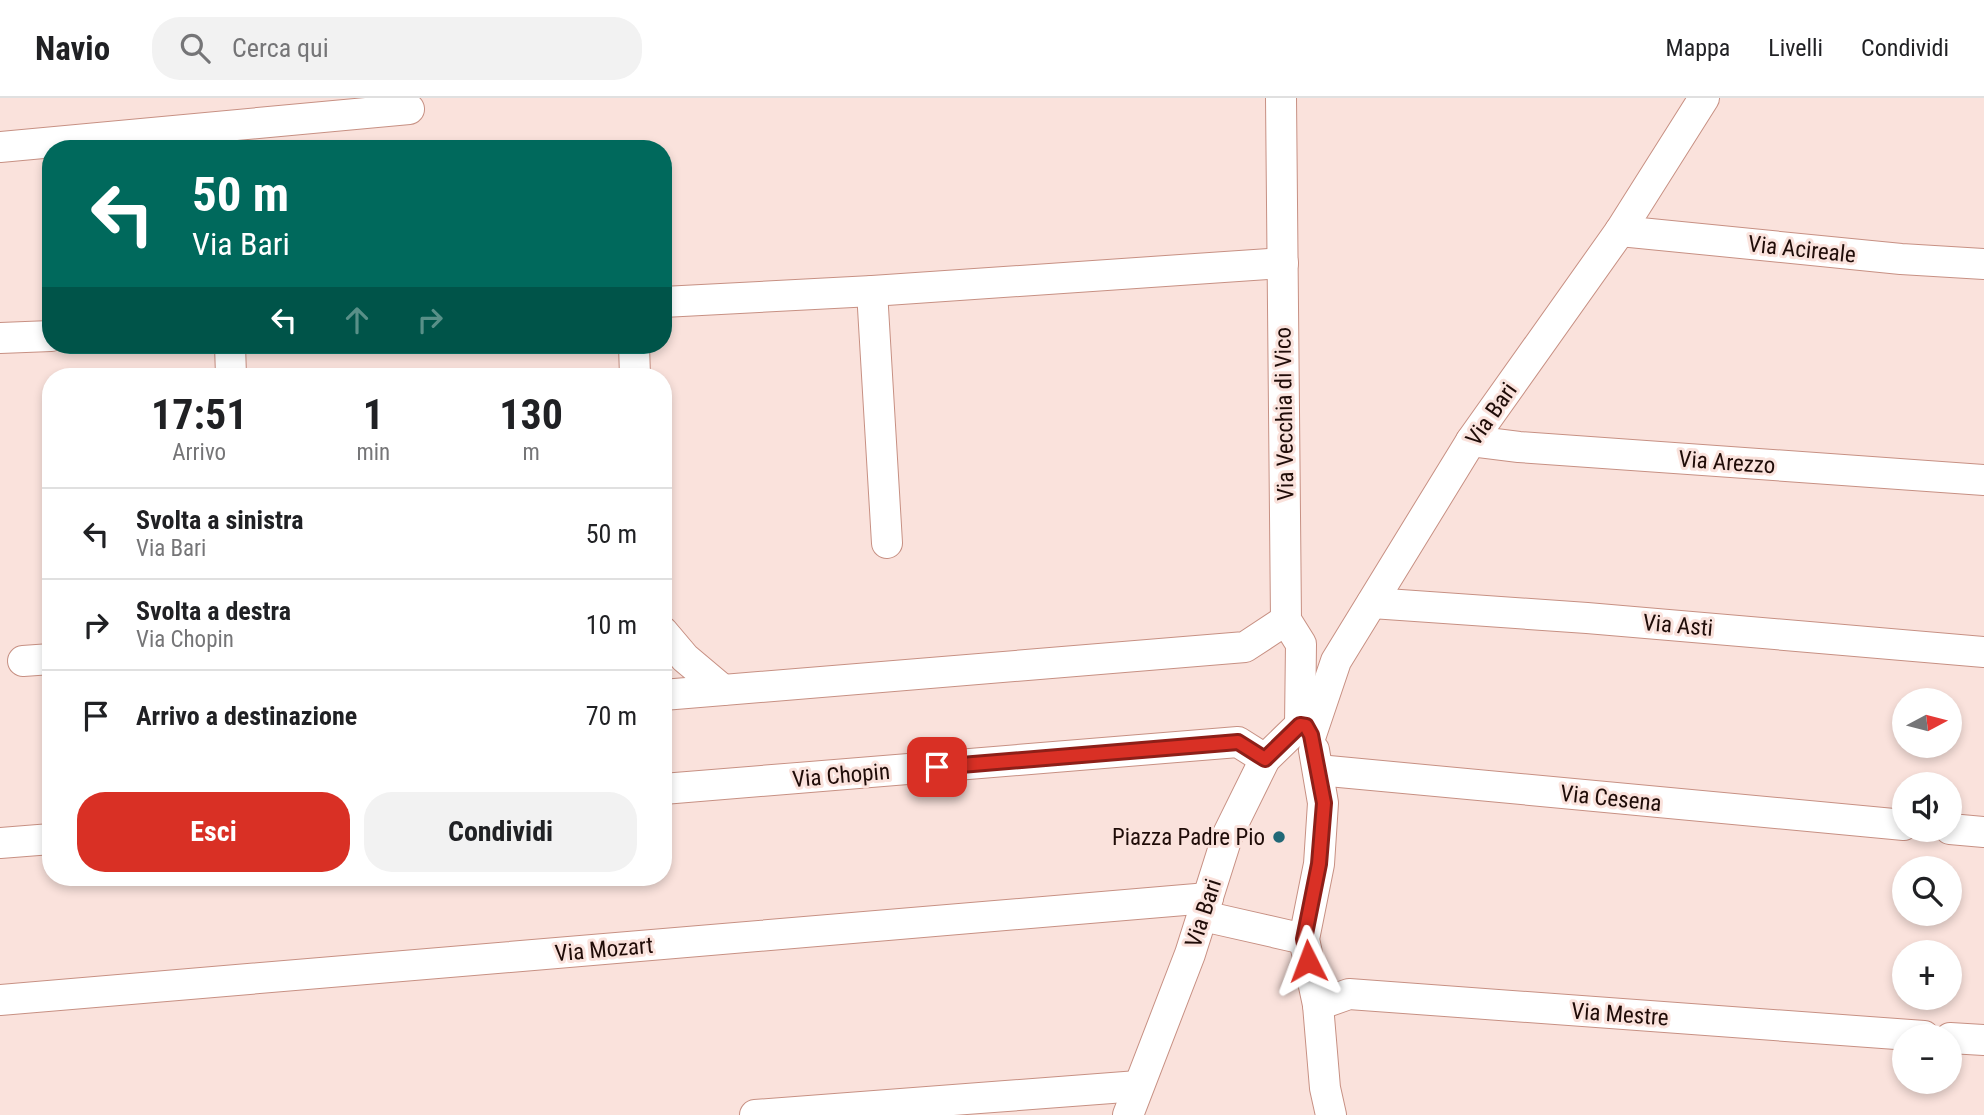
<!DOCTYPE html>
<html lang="it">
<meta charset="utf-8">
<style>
body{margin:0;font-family:"Roboto Condensed",sans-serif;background:#f2f2f2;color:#202124;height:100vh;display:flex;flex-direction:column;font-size:26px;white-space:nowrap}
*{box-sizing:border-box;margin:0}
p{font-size:23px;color:#757577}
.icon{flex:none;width:38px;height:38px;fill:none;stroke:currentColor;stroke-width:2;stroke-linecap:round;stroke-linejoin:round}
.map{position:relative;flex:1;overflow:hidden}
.side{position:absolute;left:42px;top:270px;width:630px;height:518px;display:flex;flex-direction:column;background:#fff;border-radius:28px;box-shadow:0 4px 10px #0003}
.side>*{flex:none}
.hud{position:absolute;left:42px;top:42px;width:630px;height:214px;border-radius:28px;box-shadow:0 4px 10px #0003;background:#00695c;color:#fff;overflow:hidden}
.needle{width:46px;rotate:83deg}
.fabs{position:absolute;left:1892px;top:590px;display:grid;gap:14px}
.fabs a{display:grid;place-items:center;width:70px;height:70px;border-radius:50%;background:#fff;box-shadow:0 4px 10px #0003;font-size:35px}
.pin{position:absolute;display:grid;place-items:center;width:60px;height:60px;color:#fff;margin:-30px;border-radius:14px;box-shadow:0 4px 10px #0006}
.me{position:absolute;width:77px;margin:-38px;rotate:357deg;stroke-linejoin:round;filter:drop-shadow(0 0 5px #0008)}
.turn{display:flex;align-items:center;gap:24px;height:147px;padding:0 35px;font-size:32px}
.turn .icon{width:91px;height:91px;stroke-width:2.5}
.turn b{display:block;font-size:49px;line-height:60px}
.lanes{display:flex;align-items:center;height:66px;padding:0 35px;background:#0003;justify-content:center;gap:35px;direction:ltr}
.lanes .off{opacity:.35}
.eta{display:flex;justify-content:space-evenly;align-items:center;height:119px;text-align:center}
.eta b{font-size:42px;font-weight:700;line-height:49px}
.primary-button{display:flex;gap:14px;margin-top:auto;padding:14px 35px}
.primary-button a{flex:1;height:80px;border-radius:28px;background:#d93025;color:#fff;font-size:28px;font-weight:700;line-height:80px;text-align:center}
.primary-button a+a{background:#f2f2f2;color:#202124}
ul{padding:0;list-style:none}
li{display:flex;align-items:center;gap:21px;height:91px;padding:0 35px;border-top:2px solid #e0e0e0}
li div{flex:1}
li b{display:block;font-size:26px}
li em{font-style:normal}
header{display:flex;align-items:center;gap:42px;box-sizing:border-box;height:98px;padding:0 35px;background:#fff;border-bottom:2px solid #e0e0e0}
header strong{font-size:33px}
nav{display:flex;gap:38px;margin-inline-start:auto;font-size:24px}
.search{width:490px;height:63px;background:#f2f2f2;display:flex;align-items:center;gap:18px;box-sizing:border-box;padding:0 24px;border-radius:28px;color:#757577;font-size:26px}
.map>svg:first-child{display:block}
</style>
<header>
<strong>Navio</strong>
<div class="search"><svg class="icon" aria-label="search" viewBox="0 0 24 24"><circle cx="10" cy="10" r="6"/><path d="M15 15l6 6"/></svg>Cerca qui</div>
<nav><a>Mappa</a><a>Livelli</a><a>Condividi</a></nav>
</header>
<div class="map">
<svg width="1984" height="1017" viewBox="0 0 1984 1017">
<rect width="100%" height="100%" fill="#fae2dc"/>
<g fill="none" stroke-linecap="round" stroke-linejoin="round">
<!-- street casing -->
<g stroke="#c79083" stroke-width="32">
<g id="street">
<path d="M 1281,0 L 1286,522 L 1301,546 L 1300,627"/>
<path d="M 0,49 L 409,11"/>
<path d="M 1620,133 L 1901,161 L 1984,166"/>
<path d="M 872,193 L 887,445"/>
<path d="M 663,204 L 872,193 L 1283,165"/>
<path d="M 0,240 L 51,238"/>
<path d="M 230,247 L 231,278"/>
<path d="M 634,247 L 635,278"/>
<path d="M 1471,343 L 1519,349 L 1984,382"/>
<path d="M 1372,505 L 1587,520 L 1984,554"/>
<path d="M 663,534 L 685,560 L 723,592"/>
<path d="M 23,563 L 51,561"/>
<path d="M 663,597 L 1245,549 L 1286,522"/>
<path d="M 1311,637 L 1336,563 L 1471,343 L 1620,133 L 1704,0"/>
<path d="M 1314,652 L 1323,705 L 1319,766 L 1304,841 L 1318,907 L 1325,990 L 1331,1017"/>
<path d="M 1318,672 L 1904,727"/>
<path d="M 663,691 L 1238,644 L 1265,661"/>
<path d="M 1950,731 L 1984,734"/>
<path d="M 0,745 L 51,741"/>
<path d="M 1203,818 L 1304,841"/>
<path d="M 0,902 L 1208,800"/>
<path d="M 1318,907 L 1349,896 L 1924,938"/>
<path d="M 1950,940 L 1984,942"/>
<path d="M 755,1017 L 1138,988"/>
<path d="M 1128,1017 L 1190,856 L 1228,736 L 1265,661 L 1300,627"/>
</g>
</g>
<!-- street -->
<use href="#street" stroke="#fff" stroke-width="30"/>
</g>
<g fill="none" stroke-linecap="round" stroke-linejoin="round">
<!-- route casing -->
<g stroke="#8d1f18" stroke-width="18">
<path id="route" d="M 937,669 L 1238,644 L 1265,661 L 1300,627 L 1306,628 L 1311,637 L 1324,705 L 1319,766 L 1304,841 L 1308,863"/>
</g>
<!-- route -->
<use href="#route" stroke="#d93025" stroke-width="12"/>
</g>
<!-- markers -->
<circle fill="#216877" stroke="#fae2dc" stroke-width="2.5" cx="1279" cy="739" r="7"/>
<g text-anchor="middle" stroke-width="6" stroke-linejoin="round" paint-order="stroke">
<!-- street labels -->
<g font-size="23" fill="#1f0c08" stroke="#fae2dc">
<text transform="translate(1802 151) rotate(6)" y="8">Via Acireale</text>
<text transform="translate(1284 316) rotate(-91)" y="8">Via Vecchia di Vico</text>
<text transform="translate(1491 316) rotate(-55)" y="8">Via Bari</text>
<text transform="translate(1727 364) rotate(4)" y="8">Via Arezzo</text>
<text transform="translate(1678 527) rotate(5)" y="8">Via Asti</text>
<text transform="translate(841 677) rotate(-5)" y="8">Via Chopin</text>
<text transform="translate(1611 700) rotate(6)" y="8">Via Cesena</text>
<text transform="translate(1203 815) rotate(-72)" y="8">Via Bari</text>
<text transform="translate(604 851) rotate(-5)" y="8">Via Mozart</text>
<text transform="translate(1620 916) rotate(4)" y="8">Via Mestre</text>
</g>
<!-- poi labels -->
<g font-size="23" fill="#1f0c08" stroke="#fae2dc" text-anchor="end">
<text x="1265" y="747">Piazza Padre Pio</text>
</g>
</g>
</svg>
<div class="fabs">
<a><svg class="needle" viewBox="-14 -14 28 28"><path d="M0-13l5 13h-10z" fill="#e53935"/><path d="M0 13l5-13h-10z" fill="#757577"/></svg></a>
<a><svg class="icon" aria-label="sound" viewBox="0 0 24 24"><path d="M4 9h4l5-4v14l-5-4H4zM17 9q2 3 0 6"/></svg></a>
<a><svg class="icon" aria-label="search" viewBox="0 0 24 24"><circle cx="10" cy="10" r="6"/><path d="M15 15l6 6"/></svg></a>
<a>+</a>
<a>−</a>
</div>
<div class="pin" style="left:937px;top:669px;background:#d93025"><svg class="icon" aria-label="arrive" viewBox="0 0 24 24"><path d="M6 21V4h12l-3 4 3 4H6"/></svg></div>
<svg class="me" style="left:1308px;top:863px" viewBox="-20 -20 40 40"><path d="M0-17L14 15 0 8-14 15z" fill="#d93025" stroke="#fff" stroke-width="4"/></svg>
<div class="hud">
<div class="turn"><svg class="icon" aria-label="left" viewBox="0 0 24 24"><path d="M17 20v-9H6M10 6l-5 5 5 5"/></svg><div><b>50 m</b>Via Bari</div></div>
<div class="lanes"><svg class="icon" aria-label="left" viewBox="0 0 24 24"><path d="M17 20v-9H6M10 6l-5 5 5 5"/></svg><svg class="icon off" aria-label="ahead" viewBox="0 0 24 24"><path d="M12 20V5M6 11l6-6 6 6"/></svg><svg class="icon off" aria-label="right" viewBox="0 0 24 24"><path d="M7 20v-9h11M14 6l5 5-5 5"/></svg></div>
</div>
<section class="side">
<div class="eta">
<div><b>17:51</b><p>Arrivo</p></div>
<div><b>1</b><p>min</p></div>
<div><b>130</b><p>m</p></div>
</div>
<ul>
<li><svg class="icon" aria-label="left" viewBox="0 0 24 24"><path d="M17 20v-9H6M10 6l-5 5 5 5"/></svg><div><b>Svolta a sinistra</b><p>Via Bari</p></div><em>50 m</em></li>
<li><svg class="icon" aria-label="right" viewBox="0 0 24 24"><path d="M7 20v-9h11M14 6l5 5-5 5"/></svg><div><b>Svolta a destra</b><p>Via Chopin</p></div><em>10 m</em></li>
<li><svg class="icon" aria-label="arrive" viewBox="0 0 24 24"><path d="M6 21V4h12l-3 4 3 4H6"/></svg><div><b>Arrivo a destinazione</b></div><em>70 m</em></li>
</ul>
<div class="primary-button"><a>Esci</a><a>Condividi</a></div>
</section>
</div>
